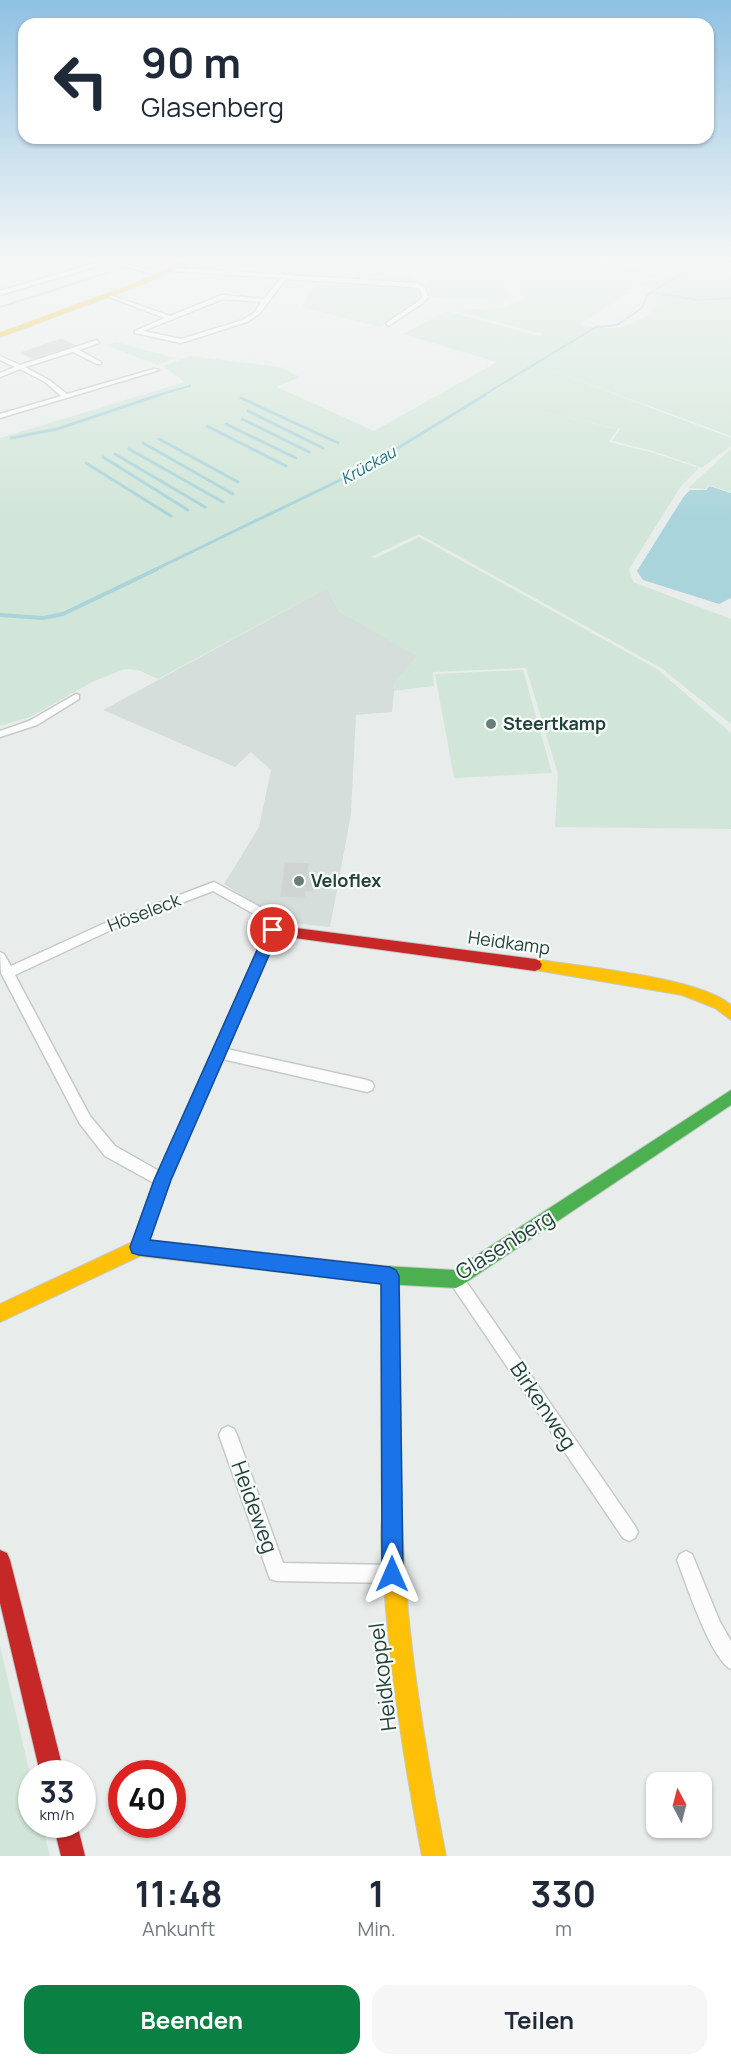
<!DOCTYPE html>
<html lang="de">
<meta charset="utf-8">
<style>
body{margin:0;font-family:Manrope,sans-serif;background:#f6f6f7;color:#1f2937;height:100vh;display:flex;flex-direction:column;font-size:22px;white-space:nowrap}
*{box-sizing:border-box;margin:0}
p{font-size:20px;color:#747a83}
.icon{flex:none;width:33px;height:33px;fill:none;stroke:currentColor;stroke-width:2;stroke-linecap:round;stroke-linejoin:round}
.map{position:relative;height:1856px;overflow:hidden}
.side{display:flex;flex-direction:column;background:#fff;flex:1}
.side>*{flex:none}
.banner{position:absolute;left:18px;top:18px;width:696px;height:126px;border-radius:18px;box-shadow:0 2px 4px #0004;background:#fff;color:#1f2937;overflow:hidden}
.needle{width:39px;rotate:353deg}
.fabs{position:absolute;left:646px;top:1772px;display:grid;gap:12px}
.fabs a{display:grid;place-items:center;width:66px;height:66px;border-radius:12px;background:#fff;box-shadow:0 2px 4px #0004;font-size:30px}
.speed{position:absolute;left:18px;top:1760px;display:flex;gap:12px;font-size:30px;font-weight:700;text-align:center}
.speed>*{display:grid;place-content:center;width:78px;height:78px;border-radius:50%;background:#fff;box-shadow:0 2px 4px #0004;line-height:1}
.speed small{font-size:15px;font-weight:400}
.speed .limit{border:9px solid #d22;background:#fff;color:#111}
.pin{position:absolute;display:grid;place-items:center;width:51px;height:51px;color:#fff;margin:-26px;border:3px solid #fff;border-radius:50%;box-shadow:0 2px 6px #0007}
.me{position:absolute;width:66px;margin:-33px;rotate:0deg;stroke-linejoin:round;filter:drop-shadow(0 0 4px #0008)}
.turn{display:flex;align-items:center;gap:21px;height:126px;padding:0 24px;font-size:27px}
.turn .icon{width:78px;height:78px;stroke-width:2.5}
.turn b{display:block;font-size:42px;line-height:51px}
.eta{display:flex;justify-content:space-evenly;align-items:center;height:102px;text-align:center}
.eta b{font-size:36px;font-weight:700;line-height:42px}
.cta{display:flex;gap:12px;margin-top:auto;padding:12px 24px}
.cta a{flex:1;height:69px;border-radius:18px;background:#0b8043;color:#fff;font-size:24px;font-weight:700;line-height:69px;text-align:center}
.cta a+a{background:#f6f6f7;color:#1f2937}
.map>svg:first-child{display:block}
</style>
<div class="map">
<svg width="731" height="1856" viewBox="0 0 731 1856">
<rect width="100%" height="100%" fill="#e8edeb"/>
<!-- built -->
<path fill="#d6dedb" d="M 327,588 L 339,611 L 418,656 L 395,682 L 392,712 L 356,715 L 351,814 L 330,927 L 274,921 L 263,909 L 224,884 L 259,827 L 271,770 L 251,752 L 235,767 L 103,710 Z"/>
<!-- green -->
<g fill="#d1e6d8" fill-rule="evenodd">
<path d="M 355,258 L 418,258 L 418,260 L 388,261 L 388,273 L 414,273 L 415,284 L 353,281 Z"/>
<path d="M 731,258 L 731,436 L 540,366 L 731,438 L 731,446 L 702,468 L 653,451 L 612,441 L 620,429 L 486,399 L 618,429 L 609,442 L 653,453 L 699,468 L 681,486 L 629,569 L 633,582 L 731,619 L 731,724 L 661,668 L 419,534 L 371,557 L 376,558 L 419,537 L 657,669 L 731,733 L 731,829 L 555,827 L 558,774 L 526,668 L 433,672 L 434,686 L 394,691 L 395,682 L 417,656 L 339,611 L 327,588 L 158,679 L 138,670 L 125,669 L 92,682 L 30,717 L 0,726 L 0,438 L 185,382 L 163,366 L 190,356 L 280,367 L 300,377 L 277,387 L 374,431 L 497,362 L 403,334 L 446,311 L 539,336 L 542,334 L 453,310 L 504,308 L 526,297 L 520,292 L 517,269 L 502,266 L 509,299 L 429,298 L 426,259 ZM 639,286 L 662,290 L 654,295 L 657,306 C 636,329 609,332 580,324 L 630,292 L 622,293 Z"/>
<path d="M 318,281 L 417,287 L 422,296 L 413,306 L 380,327 L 301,307 Z"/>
<path d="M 116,342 L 175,358 L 157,365 L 106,345 Z"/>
<path d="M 731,449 L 731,492 L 708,485 L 705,489 L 688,488 Z"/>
<path d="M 523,670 L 552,773 L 454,778 L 435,674 Z"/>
<path d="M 0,1646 L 31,1778 L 32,1824 L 42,1824 L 50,1856 L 0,1856 Z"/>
</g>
<!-- water -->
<path fill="#a9d4db" d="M 709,486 L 731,493 L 731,598 L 719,604 L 643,580 L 637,571 L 684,496 L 690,490 L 706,490 Z"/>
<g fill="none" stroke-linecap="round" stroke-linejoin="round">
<!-- stream-far2 -->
<g stroke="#a9d4db" stroke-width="2">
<path d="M 582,258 L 655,276"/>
<path d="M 651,292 L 697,300 L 731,298"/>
<path d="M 0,307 L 120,269"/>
<path d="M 155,396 L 190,386"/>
<path d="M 482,396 L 596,327 L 617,325 L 642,308 L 648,294 L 708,258"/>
</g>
<!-- stream-far1 -->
<g stroke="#a9d4db" stroke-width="3">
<path d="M 241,398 L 338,443"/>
<path d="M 248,411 L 323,448"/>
<path d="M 242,419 L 309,452"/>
<path d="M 226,424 L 296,458"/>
<path d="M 207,426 L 286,466"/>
<path d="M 11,438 L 57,429 L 159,395"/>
<path d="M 159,439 L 238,482"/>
<path d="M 143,443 L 233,494"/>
<path d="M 129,449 L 223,502"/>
<path d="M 115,454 L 205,507"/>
<path d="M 103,457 L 188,510"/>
<path d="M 86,463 L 171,516"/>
<path d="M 154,570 L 363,469 L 485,395"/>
</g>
<!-- stream -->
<path stroke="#a9d4db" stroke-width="4" d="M 0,615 L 43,618 L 63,614 L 157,569"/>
</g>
<!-- building -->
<g fill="#cfd4d2" stroke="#d1d6d4" stroke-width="1.5">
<path d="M 61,339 L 74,345 L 33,358 L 21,353 Z"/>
<path d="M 285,863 L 308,864 L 307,872 L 315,872 L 313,891 L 304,890 L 304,897 L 281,896 Z"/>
</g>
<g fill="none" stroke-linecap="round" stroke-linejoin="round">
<!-- street casing -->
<g stroke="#c5cac8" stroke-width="3">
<g id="street">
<path d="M 97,258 L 106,258 L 165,275 L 160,276 Z"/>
<path d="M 102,261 L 104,264 L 0,295 L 0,291 Z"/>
<path d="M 175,268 L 415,283 L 425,287 L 428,297 L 423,303 L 388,326 L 386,323 L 419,301 L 422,297 L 420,289 L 414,287 L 286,279 L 259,314 L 247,322 L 181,343 L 135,333 L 135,331 L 165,318 L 107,296 L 107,294 L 170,316 L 222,295 L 264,299 L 281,278 L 173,271 ZM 223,299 L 261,302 L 255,312 L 243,320 L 181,339 L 143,331 Z"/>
<path d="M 97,340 L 99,343 L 79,350 L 101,362 L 101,364 L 97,364 L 73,352 L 25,367 L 49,380 L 67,394 L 154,369 L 159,370 L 0,418 L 0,414 L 61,396 L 45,382 L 20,369 L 0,377 L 0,373 L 15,367 L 0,360 L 0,356 L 20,365 Z"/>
<path d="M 76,694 L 79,695 L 79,699 L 37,725 L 0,737 L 0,731 L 29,721 Z"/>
<path d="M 214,882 L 262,908 L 279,930 L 227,1049 L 367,1080 L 372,1082 L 374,1086 L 372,1090 L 367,1092 L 222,1059 L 169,1180 L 144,1252 L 139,1254 L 134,1252 L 131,1247 L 154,1183 L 105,1156 L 80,1124 L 1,973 L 0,952 L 4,954 L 11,966 L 103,924 ZM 213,891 L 254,914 L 267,931 L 159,1171 L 115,1146 L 90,1116 L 15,975 L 111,930 Z"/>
<path d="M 456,1271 L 461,1274 L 635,1526 L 638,1532 L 635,1538 L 629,1541 L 623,1538 L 451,1284 L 448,1279 L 451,1274 Z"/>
<path d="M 228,1426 L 234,1429 L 237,1435 L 283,1563 L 392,1565 L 399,1567 L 401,1574 L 399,1581 L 392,1583 L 277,1581 L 270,1579 L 219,1435 L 222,1429 Z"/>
<path d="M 686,1551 L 692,1554 L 720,1622 L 731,1641 L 731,1669 C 711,1660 686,1583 677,1560 L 680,1554 Z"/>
</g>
</g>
<!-- fast casing -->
<g stroke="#c3cbc8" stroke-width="2">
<path id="fast" d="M 731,1090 L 731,1105 L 462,1285 L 456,1288 L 384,1284 L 378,1281 L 375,1275 L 378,1269 L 384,1266 L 454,1270 Z"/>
</g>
<!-- slow casing -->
<g stroke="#c3cbc8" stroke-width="2">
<g id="slow">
<path d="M 192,258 L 200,258 L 143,284 L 0,337 L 0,333 L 139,282 Z"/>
<path d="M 535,959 C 581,967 699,977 731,1005 L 731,1020 L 715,1008 L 682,995 L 530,969 L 528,965 L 530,961 Z"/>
<path d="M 139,1239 L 384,1266 L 390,1269 L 393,1275 L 390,1281 L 384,1284 L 140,1256 L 0,1322 L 0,1304 Z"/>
<path d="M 392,1505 L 399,1508 L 402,1515 C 405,1630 424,1743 446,1856 L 422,1856 C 404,1762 389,1667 383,1571 C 382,1552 378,1526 385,1508 Z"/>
</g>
</g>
<!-- jam casing -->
<g stroke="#c3cbc8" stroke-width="2">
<g id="jam">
<path d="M 273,925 L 535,959 L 540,961 L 542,965 L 540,969 L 535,971 L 273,935 L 268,934 L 266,930 L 268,926 Z"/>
<path d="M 390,1267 L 396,1270 L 399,1276 L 402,1515 L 399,1522 L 392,1525 L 385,1522 L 382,1515 L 381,1276 L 384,1270 Z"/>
<path d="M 0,1550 L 7,1553 L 10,1560 L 64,1773 L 40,1773 L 0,1603 Z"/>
<path d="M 53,1824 L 77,1824 L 85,1856 L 61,1856 Z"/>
</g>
</g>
<!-- street -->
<use href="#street" fill="#fcfcfc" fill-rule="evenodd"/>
<!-- fast -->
<use href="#fast" fill="#4caf50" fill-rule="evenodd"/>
<!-- slow -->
<use href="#slow" fill="#ffc107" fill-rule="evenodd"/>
<!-- jam -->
<use href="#jam" fill="#c62828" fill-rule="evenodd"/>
</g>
<!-- sky -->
<linearGradient id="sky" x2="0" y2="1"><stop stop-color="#8fc1e3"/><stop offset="0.5" stop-color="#f5f7f6"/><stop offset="1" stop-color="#f5f7f6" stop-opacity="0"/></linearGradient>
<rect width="731" height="518" fill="url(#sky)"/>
<!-- route -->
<path fill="#1a73e8" stroke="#114b97" stroke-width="1.5" d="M 273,925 L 280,930 L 171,1180 L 150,1240 L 390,1267 L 396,1270 L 399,1276 L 403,1574 L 400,1582 L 392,1585 L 385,1582 L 382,1574 L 381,1284 L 139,1255 L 132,1253 L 130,1247 L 154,1180 L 266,930 Z"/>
<!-- markers -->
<g fill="#697e78" stroke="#f7fbf9" stroke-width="2">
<circle cx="491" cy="724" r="6"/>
<circle cx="299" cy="881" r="6"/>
</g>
<g text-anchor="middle" stroke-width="4.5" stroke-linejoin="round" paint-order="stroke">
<!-- far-water labels -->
<g font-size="16" font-style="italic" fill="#1c6f80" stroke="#f7fbf9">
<text transform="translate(368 465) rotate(-29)" y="6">Krückau</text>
</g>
<!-- poi labels -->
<g font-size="18" font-weight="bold" fill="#24423a" stroke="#f7fbf9" text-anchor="start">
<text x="503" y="730">Steertkamp</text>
<text x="311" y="887">Veloflex</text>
</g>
<!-- street labels -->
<g font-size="18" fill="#24423a" stroke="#f7fbf9">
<text transform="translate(144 913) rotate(-21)" y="6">Höseleck</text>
<text transform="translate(509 943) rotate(8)" y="6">Heidkamp</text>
</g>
<!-- near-street labels -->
<g font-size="21" fill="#24423a" stroke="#f7fbf9">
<text transform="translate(505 1245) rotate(-32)" y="7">Glasenberg</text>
<text transform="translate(543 1406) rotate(56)" y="7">Birkenweg</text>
<text transform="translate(254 1507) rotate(70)" y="7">Heideweg</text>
<text transform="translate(383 1677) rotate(-97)" y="7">Heidkoppel</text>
</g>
</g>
</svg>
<div class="fabs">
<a><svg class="needle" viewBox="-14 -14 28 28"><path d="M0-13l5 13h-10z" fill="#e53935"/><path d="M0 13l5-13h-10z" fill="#747a83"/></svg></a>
</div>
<div class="speed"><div>33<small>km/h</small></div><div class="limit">40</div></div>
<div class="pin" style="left:273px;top:930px;background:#d93025"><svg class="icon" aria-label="arrive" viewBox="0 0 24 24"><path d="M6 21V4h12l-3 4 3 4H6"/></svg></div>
<svg class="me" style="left:392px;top:1574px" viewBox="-20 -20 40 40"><path d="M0-17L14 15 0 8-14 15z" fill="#1a73e8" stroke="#fff" stroke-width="4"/></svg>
<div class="banner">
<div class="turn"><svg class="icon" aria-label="left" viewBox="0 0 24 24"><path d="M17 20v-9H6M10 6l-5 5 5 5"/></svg><div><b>90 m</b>Glasenberg</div></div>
</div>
</div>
<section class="side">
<div class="eta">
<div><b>11:48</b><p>Ankunft</p></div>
<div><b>1</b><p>Min.</p></div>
<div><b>330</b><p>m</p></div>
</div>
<div class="cta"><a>Beenden</a><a>Teilen</a></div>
</section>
